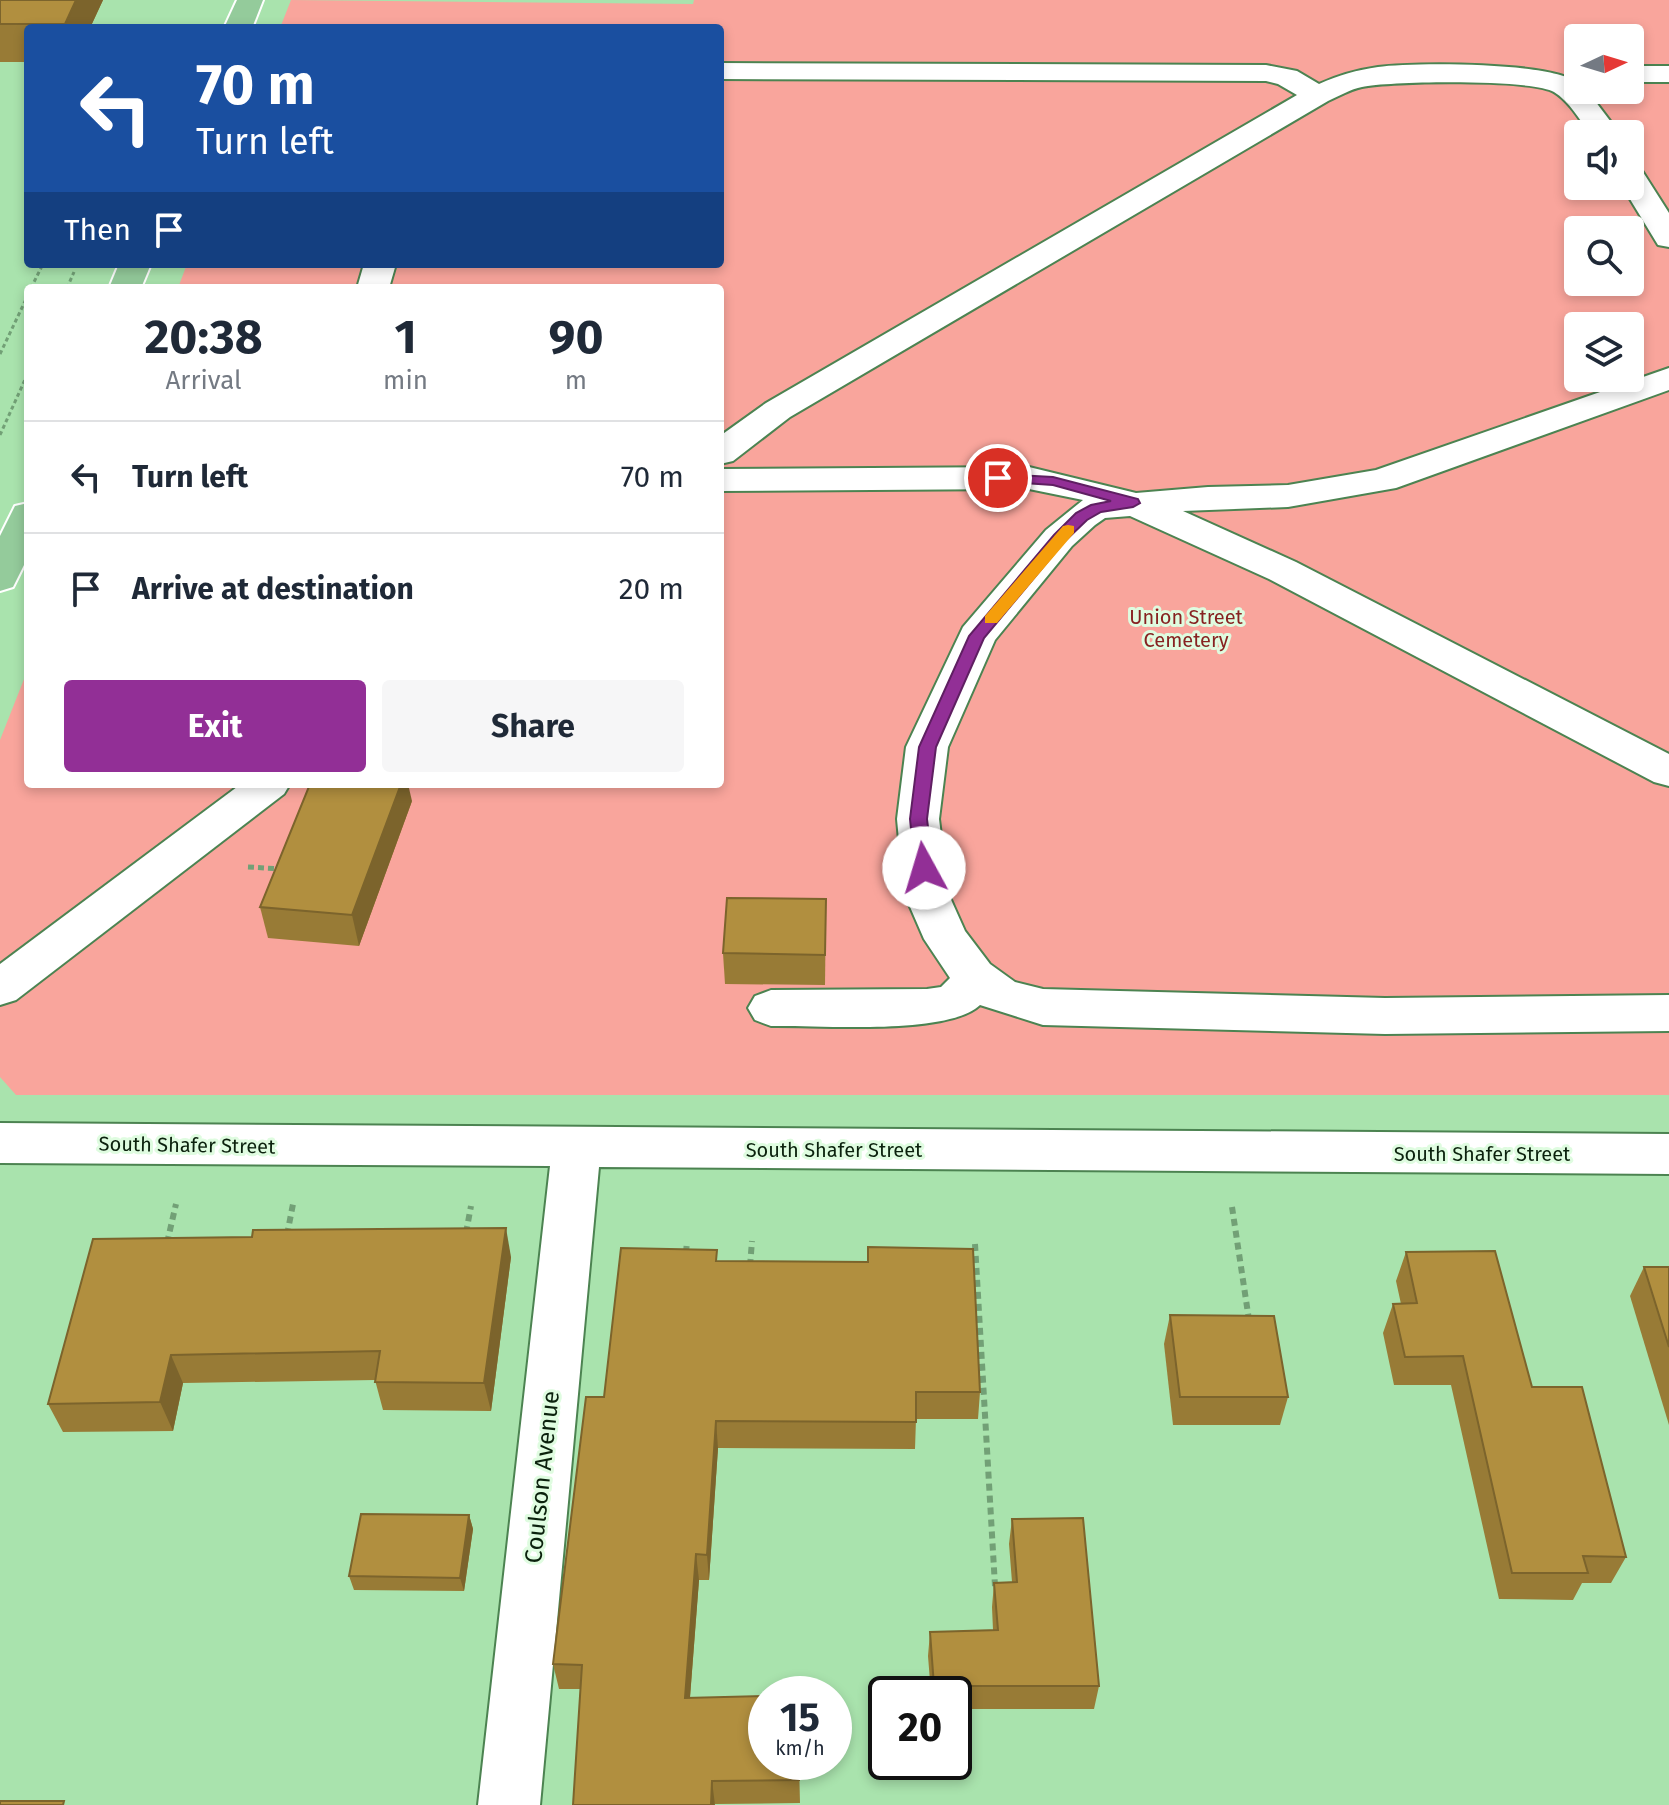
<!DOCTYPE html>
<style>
body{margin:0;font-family:"Fira Sans",sans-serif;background:#f6f6f7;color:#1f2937;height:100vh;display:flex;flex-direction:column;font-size:30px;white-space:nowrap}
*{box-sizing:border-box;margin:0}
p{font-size:26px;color:#747a83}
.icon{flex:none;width:44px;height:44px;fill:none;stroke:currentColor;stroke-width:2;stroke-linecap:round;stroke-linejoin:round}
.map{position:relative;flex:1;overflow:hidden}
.side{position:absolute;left:24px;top:284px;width:700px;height:504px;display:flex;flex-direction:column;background:#fff;border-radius:8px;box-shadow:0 4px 12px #0003}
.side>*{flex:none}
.top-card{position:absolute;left:24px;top:24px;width:700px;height:244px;border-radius:8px;box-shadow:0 4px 12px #0003;background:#1a4fa0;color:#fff;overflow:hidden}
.needle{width:52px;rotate:86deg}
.tools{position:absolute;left:1564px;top:24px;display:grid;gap:16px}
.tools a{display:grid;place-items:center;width:80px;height:80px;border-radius:8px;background:#fff;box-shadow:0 4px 12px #0003;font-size:40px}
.speed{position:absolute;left:748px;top:1676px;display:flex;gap:16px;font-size:40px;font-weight:700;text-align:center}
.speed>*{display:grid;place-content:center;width:104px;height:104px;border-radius:50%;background:#fff;box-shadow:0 4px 12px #0003;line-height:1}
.speed small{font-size:20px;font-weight:400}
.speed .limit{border:4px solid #111;border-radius:12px;background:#fff;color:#111}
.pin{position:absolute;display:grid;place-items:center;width:68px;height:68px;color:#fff;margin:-34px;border:4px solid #fff;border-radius:50%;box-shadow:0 2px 8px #0007}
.me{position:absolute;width:88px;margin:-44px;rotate:354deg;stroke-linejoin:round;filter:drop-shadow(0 0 6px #0008)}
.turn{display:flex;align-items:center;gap:28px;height:168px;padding:0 40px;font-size:36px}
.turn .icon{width:104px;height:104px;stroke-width:2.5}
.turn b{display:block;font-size:56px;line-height:68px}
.then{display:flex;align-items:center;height:76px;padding:0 40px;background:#0003;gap:16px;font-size:30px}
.eta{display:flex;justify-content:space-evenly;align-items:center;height:136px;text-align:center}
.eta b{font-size:48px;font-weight:700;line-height:56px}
.primary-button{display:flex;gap:16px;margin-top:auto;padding:16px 40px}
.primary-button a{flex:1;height:92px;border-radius:8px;background:#922f96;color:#fff;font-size:32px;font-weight:700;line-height:92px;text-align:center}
.primary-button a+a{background:#f6f6f7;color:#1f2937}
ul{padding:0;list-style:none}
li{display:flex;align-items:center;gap:24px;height:112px;padding:0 40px;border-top:2px solid #e0e1e3}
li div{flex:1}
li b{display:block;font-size:30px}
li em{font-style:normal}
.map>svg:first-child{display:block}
</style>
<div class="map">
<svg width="1669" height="1805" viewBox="0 0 1669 1805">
<rect width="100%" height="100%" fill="#a9e3ad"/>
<!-- green -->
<path fill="#f9a59c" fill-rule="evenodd" d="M 291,0 L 693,4 L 694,0 L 1669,0 L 1669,1095 L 16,1095 L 0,1077 L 0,740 L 28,669 L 28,784 L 720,784 L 720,288 L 178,288 L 187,264 L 720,264 L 720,28 L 280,28 ZM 1578,38 L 1630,38 L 1630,90 L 1578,90 ZM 1578,134 L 1630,134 L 1630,186 L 1578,186 ZM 1578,230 L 1630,230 L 1630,282 L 1578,282 ZM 1578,326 L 1630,326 L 1630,378 L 1578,378 Z"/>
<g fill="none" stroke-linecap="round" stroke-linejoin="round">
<!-- minor casing -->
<g stroke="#4c8351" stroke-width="4">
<g id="minor">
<path d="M 720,63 L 1266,65 L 1297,71 L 1319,84 C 1339,75 1357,70 1378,67 C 1413,62 1554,62 1578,83 L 1578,90 L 1589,93 L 1620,134 L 1590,134 C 1580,120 1569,101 1554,92 C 1533,79 1390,81 1362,87 C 1351,89 1339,96 1328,101 L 790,417 L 733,461 L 720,464 L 720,436 L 766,403 L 1297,95 L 1278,84 L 1266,81 L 720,79 Z"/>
<rect x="1630" y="66" width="39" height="16"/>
<path d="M 1630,166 L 1641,169 L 1669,213 L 1669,247 L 1658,245 L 1622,186 L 1630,186 Z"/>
<path d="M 364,264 L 396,264 L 389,288 L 357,288 Z"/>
<path d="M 1669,368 L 1669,390 L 1396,488 L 1288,507 L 1183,511 L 1296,562 L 1669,754 L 1669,786 L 1654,782 L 1269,579 L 1130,516 L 1105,518 L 1095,525 L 1072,546 L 995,640 L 948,747 L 939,819 L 948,893 L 965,931 L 990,964 L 1015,982 L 1043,989 L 1385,998 L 1669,995 L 1669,1031 L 1385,1034 L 1043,1025 L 980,1005 C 947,1036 819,1025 771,1026 L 755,1020 L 748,1008 L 755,996 L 771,990 L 927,989 L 941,987 L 950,978 L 924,939 L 904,893 L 897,819 L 906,747 L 963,627 L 1046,530 L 1083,500 L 1029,489 L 720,491 L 720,469 L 1029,467 L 1136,493 L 1208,487 L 1288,485 L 1376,470 Z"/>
<path d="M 241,784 L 290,784 L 284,794 L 16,1000 L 0,1005 L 0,964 Z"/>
<path d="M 0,1123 L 1669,1134 L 1669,1174 L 599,1167 L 540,1805 L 478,1805 L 550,1166 L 0,1163 Z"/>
</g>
</g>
<!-- major casing -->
<g stroke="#fff" stroke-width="4">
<g id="major">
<path d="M 237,0 L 263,0 L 252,28 L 224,28 Z"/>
<path d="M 119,264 L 151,264 L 141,288 L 109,288 Z"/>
<path d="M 28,503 L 28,557 L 13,587 L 0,591 L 0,536 L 15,506 Z"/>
</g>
</g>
<!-- path-far2 -->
<g stroke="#72a076" stroke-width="3" stroke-dasharray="4 3" stroke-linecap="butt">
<path d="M 31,288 L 43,264"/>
<path d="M 67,288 L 74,272"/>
<path d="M 0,354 L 28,295"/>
<path d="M 0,435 L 28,373"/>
</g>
<!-- path-far1 -->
<path stroke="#72a076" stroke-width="5" stroke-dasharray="6 4" stroke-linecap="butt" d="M 248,867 L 282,869"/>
<!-- path -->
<g stroke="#72a076" stroke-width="6" stroke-dasharray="7 5" stroke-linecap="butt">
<path d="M 1232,1207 L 1249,1320"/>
<path d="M 466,1233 L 471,1206"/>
<path d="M 287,1235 L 293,1204"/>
<path d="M 167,1243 L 176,1204"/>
<path d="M 975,1244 L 995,1586"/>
<path d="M 686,1253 L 687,1241"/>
<path d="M 750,1266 L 752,1241"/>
</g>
<!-- minor -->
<use href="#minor" fill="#fff" fill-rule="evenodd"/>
<!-- major -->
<use href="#major" fill="#94cb9b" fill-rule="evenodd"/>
</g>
<!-- wall -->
<g fill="#987b36">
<path d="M 0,0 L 103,0 L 90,28 L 28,28 L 28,62 L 0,62 Z"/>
<path d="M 412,801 L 359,946 L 268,938 L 260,907 Z"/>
<path d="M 826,899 L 825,985 L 725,984 L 723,953 Z"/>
<path d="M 93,1239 L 511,1257 L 491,1411 L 383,1410 L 375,1380 L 183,1383 L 173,1431 L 63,1432 L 48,1404 Z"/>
<path d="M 1406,1252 L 1532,1387 L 1626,1557 L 1611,1583 L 1582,1583 L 1573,1600 L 1499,1599 L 1451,1385 L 1394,1385 L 1383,1333 L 1393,1304 L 1401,1304 L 1396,1281 Z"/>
<path d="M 718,1261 L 980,1392 L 978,1419 L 916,1419 L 915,1449 L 718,1448 L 709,1580 L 699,1580 L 690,1698 L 799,1762 L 800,1803 L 715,1804 L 580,1689 L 559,1689 L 553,1664 L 604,1397 Z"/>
<path d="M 1644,1267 L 1669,1267 L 1669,1425 L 1630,1296 Z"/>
<path d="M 1170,1315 L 1288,1397 L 1280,1425 L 1173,1425 L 1164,1344 Z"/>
<path d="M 469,1515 L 473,1529 L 464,1591 L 354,1590 L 349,1576 Z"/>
<path d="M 1012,1519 L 1099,1686 L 1094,1709 L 954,1709 L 954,1694 L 931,1694 L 928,1656 L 930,1632 L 993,1630 L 992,1607 L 994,1583 L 1012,1582 L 1009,1544 Z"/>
</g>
<!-- shaded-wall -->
<g fill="#7c642c">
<path d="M 76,0 L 103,0 L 90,28 L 66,28 L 65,24 Z"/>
<path d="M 401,784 L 408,784 L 412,801 L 359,946 L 352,915 Z"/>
<path d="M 506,1228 L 511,1257 L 491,1411 L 484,1383 Z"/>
<path d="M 171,1355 L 183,1383 L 173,1431 L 160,1402 Z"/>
<path d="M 716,1421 L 718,1448 L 709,1580 L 707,1555 Z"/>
<path d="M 469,1515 L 473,1529 L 464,1591 L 460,1578 Z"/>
<path d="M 696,1554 L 699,1580 L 688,1722 L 685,1698 Z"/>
<path d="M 712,1781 L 715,1805 L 711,1805 Z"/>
</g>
<!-- building -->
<g fill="#b18f3f" stroke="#7c642c" stroke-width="2">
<path d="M 0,0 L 76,0 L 65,24 L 0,24 Z"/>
<path d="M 310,784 L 401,784 L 352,915 L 260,907 Z"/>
<path d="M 727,898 L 826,899 L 825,955 L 723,953 Z"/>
<path d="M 506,1228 L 484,1383 L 375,1382 L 380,1351 L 171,1355 L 160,1402 L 48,1404 L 93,1239 L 252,1237 L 253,1230 Z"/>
<path d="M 868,1247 L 973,1249 L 980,1392 L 916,1392 L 916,1422 L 716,1421 L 707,1555 L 696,1554 L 685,1698 L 766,1696 L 766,1762 L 799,1762 L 799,1780 L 712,1781 L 711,1805 L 573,1805 L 582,1665 L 553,1664 L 586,1397 L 604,1397 L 621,1248 L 717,1250 L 716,1261 L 868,1262 Z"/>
<path d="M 1495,1251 L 1532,1387 L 1582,1387 L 1626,1557 L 1583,1556 L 1588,1573 L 1512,1573 L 1463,1356 L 1405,1357 L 1393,1304 L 1417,1303 L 1406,1252 Z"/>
<path d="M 1644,1267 L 1669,1267 L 1669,1347 Z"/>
<path d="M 1170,1315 L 1274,1316 L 1288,1397 L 1180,1397 Z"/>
<path d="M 361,1514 L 469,1515 L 460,1578 L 349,1576 Z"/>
<path d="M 1083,1518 L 1099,1686 L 934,1686 L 930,1632 L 998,1630 L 994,1583 L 1017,1582 L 1012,1519 Z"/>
<path d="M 0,1801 L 64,1801 L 63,1805 L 0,1805 Z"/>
</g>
<!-- route -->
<path fill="#922f96" stroke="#5f1f62" stroke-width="2" d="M 998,474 L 1053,477 L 1138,499 L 1140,503 L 1133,507 L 1101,512 L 1087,520 L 1064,542 L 984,638 L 936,747 L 927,819 L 933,868 L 924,875 L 915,868 L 910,819 L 919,747 L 969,636 L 1054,535 L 1076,513 L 1091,505 L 1111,501 L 1053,485 L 993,481 L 991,478 Z"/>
<!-- slow -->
<path fill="#f59e0b" d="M 1068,525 L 1074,526 L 1074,533 L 997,623 L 985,623 L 985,616 L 1063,526 Z"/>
<g text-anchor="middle" stroke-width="6" stroke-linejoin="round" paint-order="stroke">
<!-- park labels -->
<g font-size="20" fill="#872221" stroke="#dffce0">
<text x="1186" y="624">Union Street<tspan x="1186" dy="23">Cemetery</tspan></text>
</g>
<!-- street labels -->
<g font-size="20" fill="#0b210d" stroke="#dffce0">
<text transform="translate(187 1145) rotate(1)" y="7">South Shafer Street</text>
<text x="834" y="1157">South Shafer Street</text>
<text x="1482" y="1161">South Shafer Street</text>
</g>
<!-- near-street labels -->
<g font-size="24" fill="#0b210d" stroke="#dffce0">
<text transform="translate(542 1477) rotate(-84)" y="8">Coulson Avenue</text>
</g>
</g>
</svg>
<div class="tools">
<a><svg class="needle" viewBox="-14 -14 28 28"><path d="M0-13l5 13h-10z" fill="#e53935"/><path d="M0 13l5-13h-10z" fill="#747a83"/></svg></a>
<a><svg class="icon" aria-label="sound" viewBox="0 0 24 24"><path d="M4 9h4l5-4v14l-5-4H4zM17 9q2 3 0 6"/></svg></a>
<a><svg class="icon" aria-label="search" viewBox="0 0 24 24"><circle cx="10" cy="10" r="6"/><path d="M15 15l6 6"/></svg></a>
<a><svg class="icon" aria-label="layers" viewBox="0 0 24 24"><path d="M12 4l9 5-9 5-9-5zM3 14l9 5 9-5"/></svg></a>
</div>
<div class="speed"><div>15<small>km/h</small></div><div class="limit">20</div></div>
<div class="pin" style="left:998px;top:478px;background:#d93025"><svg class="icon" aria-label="arrive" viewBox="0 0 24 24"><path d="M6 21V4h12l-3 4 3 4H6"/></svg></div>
<svg class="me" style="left:924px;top:868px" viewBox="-20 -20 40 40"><circle r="19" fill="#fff"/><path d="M0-13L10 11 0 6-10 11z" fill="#922f96"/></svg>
<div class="top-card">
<div class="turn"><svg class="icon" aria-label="left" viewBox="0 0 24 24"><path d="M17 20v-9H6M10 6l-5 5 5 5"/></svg><div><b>70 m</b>Turn left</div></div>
<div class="then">Then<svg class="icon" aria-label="arrive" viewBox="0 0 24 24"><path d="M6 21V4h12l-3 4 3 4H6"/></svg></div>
</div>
<section class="side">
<div class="eta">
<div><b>20:38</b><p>Arrival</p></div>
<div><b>1</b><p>min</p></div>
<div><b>90</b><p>m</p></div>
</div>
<ul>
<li><svg class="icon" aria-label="left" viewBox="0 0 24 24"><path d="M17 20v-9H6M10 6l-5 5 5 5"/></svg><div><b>Turn left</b></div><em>70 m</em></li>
<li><svg class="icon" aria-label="arrive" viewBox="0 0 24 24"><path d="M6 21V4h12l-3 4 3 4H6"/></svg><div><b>Arrive at destination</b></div><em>20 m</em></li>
</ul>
<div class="primary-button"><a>Exit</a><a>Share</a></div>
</section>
</div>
